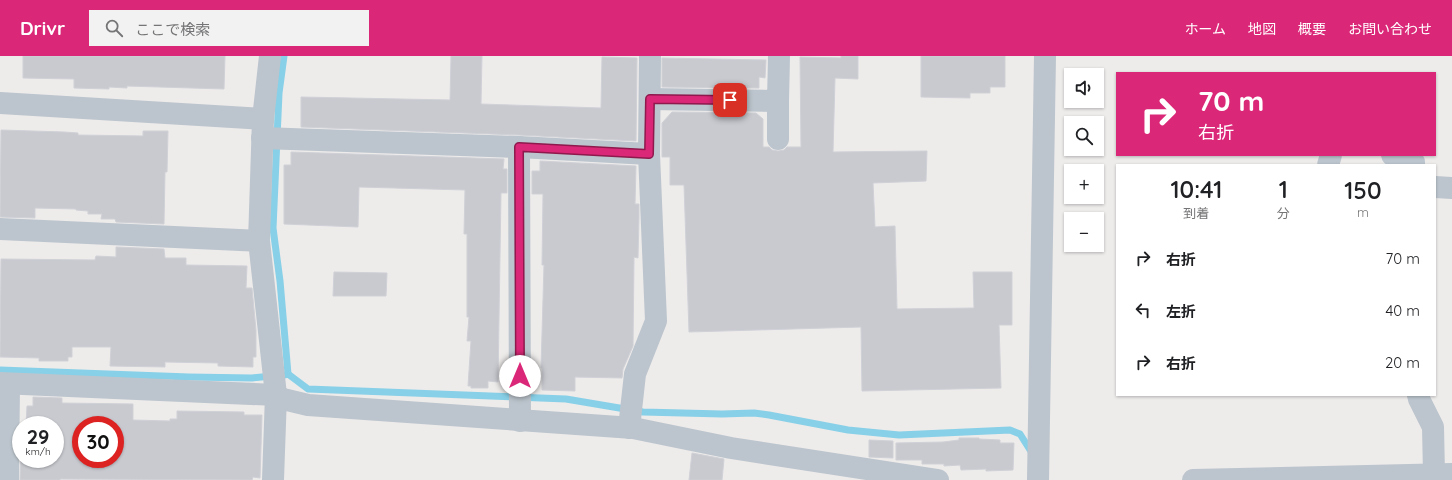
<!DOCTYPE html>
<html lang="ja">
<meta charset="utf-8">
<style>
body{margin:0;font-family:Quicksand,"Noto Sans JP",sans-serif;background:#f2f2f2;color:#202124;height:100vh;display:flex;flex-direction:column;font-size:15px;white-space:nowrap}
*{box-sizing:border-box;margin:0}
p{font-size:13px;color:#757577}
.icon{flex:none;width:22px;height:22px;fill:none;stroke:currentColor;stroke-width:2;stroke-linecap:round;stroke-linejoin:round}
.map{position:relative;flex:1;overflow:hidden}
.sheet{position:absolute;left:1116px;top:108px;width:320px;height:232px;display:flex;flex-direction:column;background:#fff;border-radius:0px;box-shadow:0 1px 3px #0004}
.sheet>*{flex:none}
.banner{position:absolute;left:1116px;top:16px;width:320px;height:84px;border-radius:0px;box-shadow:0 1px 3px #0004;background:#db2777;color:#fff;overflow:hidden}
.buttons{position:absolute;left:1064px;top:12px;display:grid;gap:8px}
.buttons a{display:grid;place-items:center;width:40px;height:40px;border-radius:0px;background:#fff;box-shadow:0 1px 3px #0004;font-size:20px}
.speed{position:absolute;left:12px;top:360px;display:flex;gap:8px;font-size:20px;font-weight:700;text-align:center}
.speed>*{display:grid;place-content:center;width:52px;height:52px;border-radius:50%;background:#fff;box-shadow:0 1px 3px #0004;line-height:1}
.speed small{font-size:10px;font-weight:400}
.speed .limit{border:6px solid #d22;background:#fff;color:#111}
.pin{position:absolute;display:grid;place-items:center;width:34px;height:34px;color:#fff;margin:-17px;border-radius:8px;box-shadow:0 2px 6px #0006}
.me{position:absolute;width:44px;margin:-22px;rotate:0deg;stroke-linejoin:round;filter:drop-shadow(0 0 3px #0008)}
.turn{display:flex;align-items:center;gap:14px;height:84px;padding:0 16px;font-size:18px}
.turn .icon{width:52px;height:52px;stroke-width:2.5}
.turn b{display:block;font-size:28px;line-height:34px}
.eta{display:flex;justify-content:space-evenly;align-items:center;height:68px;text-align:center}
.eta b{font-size:24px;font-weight:600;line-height:28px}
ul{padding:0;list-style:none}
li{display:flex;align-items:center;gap:12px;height:52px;padding:0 16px}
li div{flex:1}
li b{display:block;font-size:15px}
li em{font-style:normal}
header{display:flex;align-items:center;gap:24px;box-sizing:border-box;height:56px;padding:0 20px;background:#db2777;color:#fff}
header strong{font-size:19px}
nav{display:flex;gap:22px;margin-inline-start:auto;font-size:14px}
.search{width:280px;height:36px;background:#f2f2f2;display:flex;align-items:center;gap:10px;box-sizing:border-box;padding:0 14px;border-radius:0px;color:#757577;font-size:15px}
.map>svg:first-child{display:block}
</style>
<header>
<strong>Drivr</strong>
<div class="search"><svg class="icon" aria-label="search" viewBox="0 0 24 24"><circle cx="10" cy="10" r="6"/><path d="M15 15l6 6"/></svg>ここで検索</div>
<nav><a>ホーム</a><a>地図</a><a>概要</a><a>お問い合わせ</a></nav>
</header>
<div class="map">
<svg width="1452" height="424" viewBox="0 0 1452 424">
<rect width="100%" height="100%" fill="#eeebeb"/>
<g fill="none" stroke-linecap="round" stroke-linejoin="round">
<!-- stream -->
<g stroke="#88d0e7" stroke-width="7">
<path d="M 0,314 L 189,321 L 252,322 L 272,320"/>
<path d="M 288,318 L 308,333 L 566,343 L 643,356 L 722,358 L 754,357 L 769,359 L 848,374 L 899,379 L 1010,374 L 1020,378 L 1032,397"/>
<path d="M 284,319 L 288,318 L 280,225 L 273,172 L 279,37 L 284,0"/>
</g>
</g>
<!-- building -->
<g fill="#c8cad0" stroke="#cfd1d7" fill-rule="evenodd">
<path d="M 23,0 L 225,0 L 224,33 L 127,30 L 127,32 L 109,31 L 109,33 L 74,32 L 74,23 L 23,22 Z"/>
<path d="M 451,0 L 482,0 L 481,48 L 601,52 L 602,1 L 637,2 L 636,85 L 519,79 L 301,71 L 301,41 L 450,44 Z"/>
<path d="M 841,0 L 858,0 L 858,23 L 835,22 L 833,96 L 927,95 L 926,125 L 873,127 L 875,171 L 895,170 L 897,253 L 974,252 L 973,216 L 1012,216 L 1012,269 L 999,269 L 1001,332 L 862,335 L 861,271 L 689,276 L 684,129 L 670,129 L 670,101 L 662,101 L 662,67 L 672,56 L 756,57 L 763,63 L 763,91 L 769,91 L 772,94 L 778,95 L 784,94 L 787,91 L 801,91 L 800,1 L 841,2 Z"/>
<path d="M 921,0 L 1005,0 L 1005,31 L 990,31 L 990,37 L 970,37 L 970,42 L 921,41 Z"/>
<path d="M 662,2 L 766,4 L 765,22 L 759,21 L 759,32 L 662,31 Z"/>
<path d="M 1,74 L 64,76 L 78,77 L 78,79 L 143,80 L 143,75 L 168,75 L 167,116 L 165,116 L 164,168 L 116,166 L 115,163 L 101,163 L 102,158 L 88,158 L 88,155 L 76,154 L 76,153 L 35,152 L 35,162 L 0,161 Z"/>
<path d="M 291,96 L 504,103 L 503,113 L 507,113 L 507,137 L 501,137 L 498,326 L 488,325 L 488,332 L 471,332 L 471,330 L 468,330 L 471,285 L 467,285 L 469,261 L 467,261 L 467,178 L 464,178 L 465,134 L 359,131 L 358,171 L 284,168 L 284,109 L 291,109 Z"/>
<path d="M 540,105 L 636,110 L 635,148 L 639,148 L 639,162 L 638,202 L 634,201 L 633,290 L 623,313 L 622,322 L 575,321 L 575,335 L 542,334 L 542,312 L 541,312 L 544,209 L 542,209 L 543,138 L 532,138 L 532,115 L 540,115 Z"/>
<path d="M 116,191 L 164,193 L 165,202 L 186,202 L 186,209 L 247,210 L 246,232 L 252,232 L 256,274 L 256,301 L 253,301 L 253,311 L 218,310 L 218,307 L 165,306 L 165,311 L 110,310 L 111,291 L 72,291 L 72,301 L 68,301 L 68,305 L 39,305 L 39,302 L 0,301 L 1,203 L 95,204 L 96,200 L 116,201 Z"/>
<path d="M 334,216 L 387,217 L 386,240 L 333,240 Z"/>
<path d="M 33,341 L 62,342 L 62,347 L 133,348 L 133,364 L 170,365 L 170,363 L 177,363 L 177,355 L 244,356 L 244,359 L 262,359 L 260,422 L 253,421 L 252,424 L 60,423 L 60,424 L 20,424 L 21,383 L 21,403 L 55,403 L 55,369 L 26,369 L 27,350 L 33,350 ZM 81,369 L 115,369 L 115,403 L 81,403 Z"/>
<path d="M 959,382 L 979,382 L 979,383 L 1000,384 L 1000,387 L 1014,387 L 1013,414 L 986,415 L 986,413 L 961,414 L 960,409 L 944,410 L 944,408 L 922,408 L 922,404 L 896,404 L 896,387 L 943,386 L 959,384 Z"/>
<path d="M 869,384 L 893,385 L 893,402 L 869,401 Z"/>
<path d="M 692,397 L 724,403 L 722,424 L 689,424 Z"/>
</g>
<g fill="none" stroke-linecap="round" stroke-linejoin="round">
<!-- minor -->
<g stroke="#bcc5cd" stroke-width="22">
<path d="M 270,0 L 263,63 L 259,185 L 276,339 L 273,424"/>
<path d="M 650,43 L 778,45 L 779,0"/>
<path d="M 778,45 L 778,83"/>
<path d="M 0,47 L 263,63"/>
<path d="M 262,82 L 519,91 L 649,98"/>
<path d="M 519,91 L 520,365"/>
<path d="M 1392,99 L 1414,106 L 1414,109"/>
<path d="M 1328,109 L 1331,99"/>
<path d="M 1435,131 L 1452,132"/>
<path d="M 0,173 L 259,185"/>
<path d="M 0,327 L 276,339 L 283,343 L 308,349 L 633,372 L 731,392 L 938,424"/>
<path d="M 1418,339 L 1419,343 L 1433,371 L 1434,418"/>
<path d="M 629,372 L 635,318 L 656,265 L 649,98 L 650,0"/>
<path d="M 8,424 L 9,328"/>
<path d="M 1038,424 L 1045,0"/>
<path d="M 1193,424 L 1452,418"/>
</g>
</g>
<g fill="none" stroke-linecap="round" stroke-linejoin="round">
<!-- route casing -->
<g stroke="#8e194d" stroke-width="10">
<path id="route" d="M 520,320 L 519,91 L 649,98 L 650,43 L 730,44"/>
</g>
<!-- route -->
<use href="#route" stroke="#db2777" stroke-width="7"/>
</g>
</svg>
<div class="buttons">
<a><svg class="icon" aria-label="sound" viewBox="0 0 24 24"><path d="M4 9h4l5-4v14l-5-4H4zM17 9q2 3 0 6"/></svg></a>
<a><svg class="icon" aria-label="search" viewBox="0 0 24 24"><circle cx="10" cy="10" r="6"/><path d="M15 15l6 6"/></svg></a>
<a>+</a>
<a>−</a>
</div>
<div class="speed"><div>29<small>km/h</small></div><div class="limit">30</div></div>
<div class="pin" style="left:730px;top:44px;background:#d93025"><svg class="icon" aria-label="arrive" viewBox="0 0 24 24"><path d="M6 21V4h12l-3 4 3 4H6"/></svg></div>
<svg class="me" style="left:520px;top:320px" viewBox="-20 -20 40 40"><circle r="19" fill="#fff"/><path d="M0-13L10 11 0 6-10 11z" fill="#db2777"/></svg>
<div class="banner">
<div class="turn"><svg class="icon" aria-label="right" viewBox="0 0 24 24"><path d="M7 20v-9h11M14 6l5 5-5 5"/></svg><div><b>70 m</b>右折</div></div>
</div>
<section class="sheet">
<div class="eta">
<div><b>10:41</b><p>到着</p></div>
<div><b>1</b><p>分</p></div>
<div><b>150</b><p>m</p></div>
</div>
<ul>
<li><svg class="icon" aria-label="right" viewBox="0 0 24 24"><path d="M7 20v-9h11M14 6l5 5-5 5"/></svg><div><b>右折</b></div><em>70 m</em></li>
<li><svg class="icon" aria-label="left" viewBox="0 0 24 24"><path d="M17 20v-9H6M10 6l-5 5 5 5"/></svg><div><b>左折</b></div><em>40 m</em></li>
<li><svg class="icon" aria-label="right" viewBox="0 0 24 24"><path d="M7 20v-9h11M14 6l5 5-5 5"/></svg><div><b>右折</b></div><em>20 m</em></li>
</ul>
</section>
</div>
